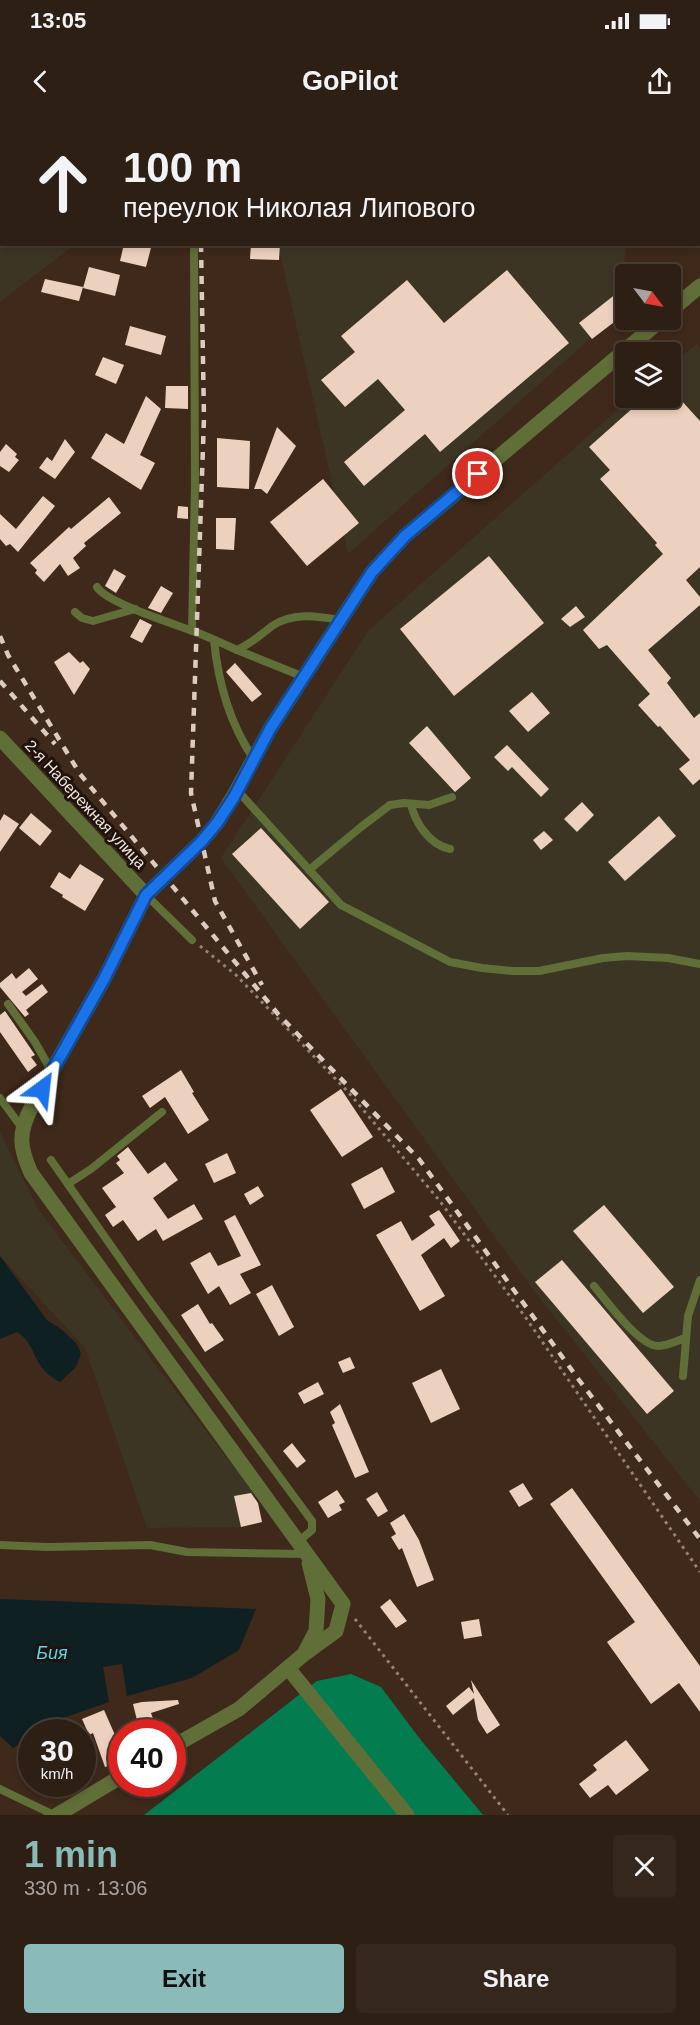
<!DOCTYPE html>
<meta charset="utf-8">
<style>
body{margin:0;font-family:Helvetica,sans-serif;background:#36271d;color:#f1f3f6;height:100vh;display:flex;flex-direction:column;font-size:22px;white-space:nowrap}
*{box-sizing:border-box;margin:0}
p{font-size:20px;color:#a7a2a0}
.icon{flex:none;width:33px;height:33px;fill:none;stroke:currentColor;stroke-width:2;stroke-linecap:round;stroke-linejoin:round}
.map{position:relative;height:1695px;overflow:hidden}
.details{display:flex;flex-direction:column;background:#2e1f14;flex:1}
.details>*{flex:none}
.guide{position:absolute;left:0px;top:0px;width:700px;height:126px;box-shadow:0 3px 9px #0003,0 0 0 2px #493d34;background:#2e1f14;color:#f1f3f6;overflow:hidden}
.needle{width:39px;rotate:122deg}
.fabs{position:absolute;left:615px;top:144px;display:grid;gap:12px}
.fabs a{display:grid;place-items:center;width:66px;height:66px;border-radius:6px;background:#2e1f14;box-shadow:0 3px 9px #0003,0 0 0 2px #493d34;font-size:30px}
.speed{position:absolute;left:18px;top:1599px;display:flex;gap:12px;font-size:30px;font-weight:700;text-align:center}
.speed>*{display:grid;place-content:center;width:78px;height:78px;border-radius:50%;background:#2e1f14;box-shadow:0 3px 9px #0003,0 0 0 2px #493d34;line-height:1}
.speed small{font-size:15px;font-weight:400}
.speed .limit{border:9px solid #d22;background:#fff;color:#111}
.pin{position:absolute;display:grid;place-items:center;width:51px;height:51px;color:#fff;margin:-26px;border:3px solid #fff;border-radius:50%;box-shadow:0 2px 6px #0007}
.me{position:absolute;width:66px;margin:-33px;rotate:30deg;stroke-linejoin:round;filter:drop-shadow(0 0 4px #0008)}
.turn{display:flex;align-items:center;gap:21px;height:126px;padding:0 24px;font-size:27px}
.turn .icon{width:78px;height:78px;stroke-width:2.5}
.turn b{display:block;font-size:42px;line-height:51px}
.round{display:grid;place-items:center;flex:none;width:63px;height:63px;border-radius:6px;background:#36271d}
.headline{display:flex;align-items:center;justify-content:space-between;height:102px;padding:0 24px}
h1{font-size:36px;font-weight:800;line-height:45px;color:#8bbbb9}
.cta{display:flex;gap:12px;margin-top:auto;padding:12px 24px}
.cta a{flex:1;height:69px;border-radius:6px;background:#8bbbb9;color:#111;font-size:24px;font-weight:800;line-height:69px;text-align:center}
.cta a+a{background:#36271d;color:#f1f3f6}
.status{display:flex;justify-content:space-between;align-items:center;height:42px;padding:0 30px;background:#2e1f14;direction:ltr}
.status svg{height:16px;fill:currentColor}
header{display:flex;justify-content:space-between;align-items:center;height:78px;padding:0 24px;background:#2e1f14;font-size:27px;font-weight:800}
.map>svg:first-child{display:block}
</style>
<div class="status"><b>13:05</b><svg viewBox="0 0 49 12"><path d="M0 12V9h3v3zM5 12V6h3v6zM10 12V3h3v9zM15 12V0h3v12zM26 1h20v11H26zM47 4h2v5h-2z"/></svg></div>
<header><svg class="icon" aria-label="back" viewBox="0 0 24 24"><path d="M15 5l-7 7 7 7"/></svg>GoPilot<svg class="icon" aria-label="share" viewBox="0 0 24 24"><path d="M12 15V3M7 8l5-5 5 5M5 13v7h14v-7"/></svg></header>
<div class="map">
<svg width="700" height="1695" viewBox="0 0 700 1695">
<rect width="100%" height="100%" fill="#3e291a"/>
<!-- industrial -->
<g fill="#3c3524">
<path d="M 0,0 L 235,0 L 2,2 L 2,124 L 74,125 L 0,182 Z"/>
<path d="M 250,0 L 638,0 L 638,2 Z"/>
<path d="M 278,125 L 626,125 L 619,193 L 348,434 Z"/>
<path d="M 697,224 L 700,229 L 700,1381 L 535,1172 L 221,738 L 368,511 L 631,278 L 670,278 L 671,245 Z"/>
<path d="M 0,1012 L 38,1089 L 208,1314 L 255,1372 L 262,1402 L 241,1407 L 147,1408 L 85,1228 L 0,1136 Z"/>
</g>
<!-- forest -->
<path fill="#037d50" d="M 351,1554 L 381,1567 L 420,1619 L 483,1695 L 144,1695 L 317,1561 Z"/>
<!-- water -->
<g fill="#0f2023">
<path d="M 0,1136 L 47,1200 L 61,1209 L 77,1224 L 81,1234 L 76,1247 L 60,1262 C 31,1248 38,1225 17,1212 L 0,1219 Z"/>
<path d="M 0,1479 L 256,1489 L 239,1530 L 192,1558 L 127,1576 L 122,1544 L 103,1547 L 109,1582 L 63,1598 L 39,1612 L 32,1612 L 31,1617 L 13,1628 L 0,1616 Z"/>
</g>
<!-- building -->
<g fill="#ecd1be">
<path d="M 124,124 L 152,124 L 146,147 L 120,141 Z"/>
<path d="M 251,124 L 280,124 L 279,140 L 250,139 Z"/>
<path d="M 89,147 L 120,155 L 115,176 L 83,168 Z"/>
<path d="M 507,150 L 569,223 L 440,332 L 425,314 L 364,366 L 344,342 L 405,290 L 378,259 L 345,287 L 321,260 L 355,232 L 341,216 L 407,160 L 444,203 Z"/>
<path d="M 45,159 L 83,167 L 79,181 L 41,172 Z"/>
<path d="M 626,166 L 626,193 L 592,219 L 579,203 Z"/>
<path d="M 130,206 L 166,216 L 161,235 L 125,225 Z"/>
<path d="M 103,237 L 124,245 L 116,264 L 95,255 Z"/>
<path d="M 166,266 L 188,266 L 188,289 L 165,288 Z"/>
<path d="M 670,268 L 700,301 L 700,447 L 686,460 L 700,477 L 700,485 L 648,530 L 671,558 L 667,563 L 694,598 L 700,593 L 700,659 L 693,665 L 679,649 L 690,640 L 660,606 L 658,607 L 638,585 L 650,574 L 607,525 L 599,529 L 583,510 L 663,434 L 655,425 L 657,423 L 600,359 L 610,350 L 589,327 L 644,278 L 670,278 Z"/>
<path d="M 146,276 L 161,289 L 140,335 L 155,343 L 141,370 L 91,338 L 106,313 L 124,324 Z"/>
<path d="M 277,307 L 296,326 L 267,374 L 261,369 L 254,369 Z"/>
<path d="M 217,318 L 250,321 L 249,369 L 217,367 Z"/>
<path d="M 65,319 L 75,332 L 55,359 L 39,348 L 47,337 L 52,341 Z"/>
<path d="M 6,324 L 17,334 L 15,337 L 19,340 L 9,352 L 0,346 L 0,332 Z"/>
<path d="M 323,359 L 359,403 L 307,446 L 270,402 Z"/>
<path d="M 43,376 L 55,386 L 18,432 L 10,424 L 6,426 L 0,419 L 0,394 L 16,409 Z"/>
<path d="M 109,377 L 121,393 L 84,423 L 86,426 L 73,438 L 80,448 L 68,456 L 60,444 L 44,462 L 35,453 L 37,450 L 30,443 L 69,407 L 71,409 Z"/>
<path d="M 178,386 L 188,387 L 188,399 L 177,398 Z"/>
<path d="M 216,398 L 236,398 L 234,430 L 216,429 Z"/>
<path d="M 489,436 L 544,503 L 454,576 L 400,509 Z"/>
<path d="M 114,449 L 126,456 L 116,473 L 105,466 Z"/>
<path d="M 161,466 L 173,473 L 161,493 L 148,488 Z"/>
<path d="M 576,486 L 585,497 L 570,507 L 561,499 Z"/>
<path d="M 140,499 L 152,505 L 142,523 L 130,517 Z"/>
<path d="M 69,532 L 80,543 L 83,541 L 90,549 L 74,575 L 54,542 Z"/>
<path d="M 235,543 L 262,574 L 252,582 L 226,552 Z"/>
<path d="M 532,572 L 550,593 L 528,612 L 509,591 Z"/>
<path d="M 427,606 L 471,658 L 455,672 L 409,623 Z"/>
<path d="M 507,625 L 549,669 L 541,677 L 512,647 L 508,651 L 494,637 Z"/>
<path d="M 582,682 L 594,695 L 577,712 L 564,699 Z"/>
<path d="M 31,693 L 52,711 L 40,726 L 19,708 Z"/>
<path d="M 4,694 L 19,704 L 0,732 L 0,701 Z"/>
<path d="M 659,696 L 676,716 L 625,761 L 608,742 Z"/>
<path d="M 261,708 L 329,782 L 300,809 L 232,734 Z"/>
<path d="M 544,711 L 553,720 L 541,730 L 533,720 Z"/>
<path d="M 80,744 L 104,759 L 85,791 L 62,777 L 63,775 L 50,767 L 59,752 L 70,759 Z"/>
<path d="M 29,848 L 38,859 L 22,872 L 26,876 L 42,864 L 48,872 L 26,890 L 29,894 L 25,897 L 0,867 L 0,863 L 12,853 L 16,859 Z"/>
<path d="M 5,891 L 35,935 L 31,937 L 37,945 L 28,952 L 0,912 L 0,895 Z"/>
<path d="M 181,950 L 194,972 L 192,973 L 209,1000 L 188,1014 L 165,977 L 150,988 L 142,976 Z"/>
<path d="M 341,969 L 373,1017 L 342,1037 L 310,990 Z"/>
<path d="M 128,1027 L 148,1054 L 165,1042 L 178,1060 L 153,1078 L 168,1099 L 194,1084 L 203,1099 L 163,1121 L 156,1109 L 138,1121 L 123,1100 L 113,1107 L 105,1095 L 116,1087 L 102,1068 L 124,1053 L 116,1043 L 120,1040 L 117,1036 Z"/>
<path d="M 227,1033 L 236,1053 L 214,1063 L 205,1044 Z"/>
<path d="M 382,1047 L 395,1072 L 364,1089 L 351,1064 Z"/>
<path d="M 258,1066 L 264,1076 L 250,1085 L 244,1074 Z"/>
<path d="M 604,1085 L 674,1167 L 643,1193 L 573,1111 Z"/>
<path d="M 439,1090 L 460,1121 L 451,1128 L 444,1118 L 421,1135 L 445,1176 L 420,1191 L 376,1115 L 401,1101 L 412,1121 L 435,1105 L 429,1096 Z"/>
<path d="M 235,1095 L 261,1145 L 240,1154 L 251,1173 L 230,1185 L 219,1166 L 208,1174 L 190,1143 L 210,1132 L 218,1146 L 241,1136 L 224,1101 Z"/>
<path d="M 562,1140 L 674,1271 L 647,1294 L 535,1162 Z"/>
<path d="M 272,1165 L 294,1207 L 279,1216 L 256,1174 Z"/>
<path d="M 198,1184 L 210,1204 L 212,1203 L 224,1220 L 205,1232 L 181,1195 Z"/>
<path d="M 350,1237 L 355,1248 L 343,1253 L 338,1242 Z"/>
<path d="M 441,1249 L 460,1289 L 431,1303 L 412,1263 Z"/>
<path d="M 318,1262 L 324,1274 L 304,1284 L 298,1273 Z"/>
<path d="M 340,1284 L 369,1352 L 355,1358 L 332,1305 L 335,1303 L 330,1292 Z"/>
<path d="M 292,1323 L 306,1341 L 297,1348 L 283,1331 Z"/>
<path d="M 523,1363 L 533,1379 L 519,1387 L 509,1371 Z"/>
<path d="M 572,1368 L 700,1546 L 700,1592 L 679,1563 L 651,1584 L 607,1522 L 635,1502 L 550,1384 Z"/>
<path d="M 337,1370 L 345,1382 L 339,1385 L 342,1390 L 328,1398 L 318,1382 Z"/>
<path d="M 377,1372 L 388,1391 L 378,1397 L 366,1379 Z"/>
<path d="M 251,1373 L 258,1383 L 262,1402 L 241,1407 L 234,1376 Z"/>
<path d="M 404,1394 L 419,1420 L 434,1460 L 417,1467 L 402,1428 L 399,1430 L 391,1417 L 396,1414 L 390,1403 Z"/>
<path d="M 390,1479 L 407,1501 L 396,1508 L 380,1487 Z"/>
<path d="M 479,1499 L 482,1516 L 464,1519 L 461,1502 Z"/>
<path d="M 471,1560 L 500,1605 L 487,1614 L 478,1600 L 474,1578 L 453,1595 L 446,1586 L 469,1567 L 474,1574 Z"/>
<path d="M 178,1580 L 179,1584 L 151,1593 L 158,1612 L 140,1612 L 133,1584 L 142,1582 Z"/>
<path d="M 104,1590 L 115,1615 L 122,1613 L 122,1641 L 105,1647 L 93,1613 L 89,1615 L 82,1599 Z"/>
<path d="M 626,1620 L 649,1650 L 616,1675 L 608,1665 L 590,1678 L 579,1664 L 597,1650 L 593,1645 Z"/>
</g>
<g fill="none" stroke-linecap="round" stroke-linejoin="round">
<!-- path -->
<g stroke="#948275" stroke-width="3" stroke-dasharray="3 4.5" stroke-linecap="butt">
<path d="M 200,826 L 236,855 L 349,973 L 439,1080 L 526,1198 L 700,1452"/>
<path d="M 355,1499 L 508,1695"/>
</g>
<!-- service -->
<g stroke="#606e38" stroke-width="8">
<path d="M 97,467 C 106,483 178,505 198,513 C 211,518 224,524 237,530 C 250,524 261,515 272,506 C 293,492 317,496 341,500"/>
<path d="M 75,492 L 82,498 L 93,501 L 135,489"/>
<path d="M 192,511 L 195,363 L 194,124"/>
<path d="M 214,520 C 218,562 229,602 253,638"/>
<path d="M 237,530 L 304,557"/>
<path d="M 237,670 L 341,785 L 450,842 L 482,848 L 512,851 L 539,851 L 603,838 L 627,836 L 668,838 L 700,844"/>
<path d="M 411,684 C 415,703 430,725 450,729"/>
<path d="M 309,750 L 361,707 L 390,685 L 404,683 L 429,685 L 452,677"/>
<path d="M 146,775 L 192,820"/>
<path d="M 8,884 L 35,922 L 52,952"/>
<path d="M 0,978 L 22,1008"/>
<path d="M 51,1040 L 142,1170 L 312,1401 L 312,1410 L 298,1422"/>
<path d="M 68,1064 L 91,1049 L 162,992"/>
<path d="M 594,1166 C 606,1180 639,1226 658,1226 C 667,1226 677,1221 685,1218"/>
<path d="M 683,1256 L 688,1196 L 700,1160"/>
<path d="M 0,1425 L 47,1427 L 150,1425 L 187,1432 L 306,1434"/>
<path d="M 0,1669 L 54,1695"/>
</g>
<!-- minor -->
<path stroke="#606e38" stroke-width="15" d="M 288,1548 L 407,1695"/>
<!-- tertiary -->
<g stroke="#606e38" stroke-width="15">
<path d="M 670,191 L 700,166"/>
<path d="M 0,618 L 146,775"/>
<path d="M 305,1532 L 316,1511 L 318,1479 L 309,1443"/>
<path d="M 172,1627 L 239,1589 L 303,1535 L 336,1511 L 343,1484 L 31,1053 C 19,1026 18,1013 32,986 L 104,859 L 146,775 L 201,722 L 217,703 L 233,677 L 270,609 L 372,452 L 405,416 L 661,200"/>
<path d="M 57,1695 L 122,1656"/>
</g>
<!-- rail -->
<g stroke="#dbccc1" stroke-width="4.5" stroke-dasharray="8 8" stroke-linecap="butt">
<path d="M 182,0 L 182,2"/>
<path d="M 201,124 L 204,298 L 191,673 L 215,781 L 262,865"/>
<path d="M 0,516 L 8,535 L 80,654 L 278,894 L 419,1039 L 579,1260 L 700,1419"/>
<path d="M 0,561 L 55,624"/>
</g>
</g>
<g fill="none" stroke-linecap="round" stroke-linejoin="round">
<!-- route casing -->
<g stroke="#114b97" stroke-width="15">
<path id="route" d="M 42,969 L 104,859 L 146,775 L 201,722 L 217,703 L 234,677 L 270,609 L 372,452 L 405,416 L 478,354"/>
</g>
<!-- route -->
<use href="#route" stroke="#1a73e8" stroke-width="10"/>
</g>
<g text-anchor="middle" stroke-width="6" stroke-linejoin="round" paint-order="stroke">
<!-- street labels -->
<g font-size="16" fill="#f2e4da" stroke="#1e140d">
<text transform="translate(86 684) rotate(47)" y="6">2-я Набережная улица</text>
</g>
<!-- water labels -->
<g font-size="18" font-style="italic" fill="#55d7f1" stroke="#1e140d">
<text x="52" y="1539">Бия</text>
</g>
</g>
</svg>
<div class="fabs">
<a><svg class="needle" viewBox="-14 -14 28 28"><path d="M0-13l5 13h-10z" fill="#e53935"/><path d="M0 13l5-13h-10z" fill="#a7a2a0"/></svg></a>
<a><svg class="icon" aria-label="layers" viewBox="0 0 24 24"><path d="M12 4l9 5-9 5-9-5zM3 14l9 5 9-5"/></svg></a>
</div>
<div class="speed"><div>30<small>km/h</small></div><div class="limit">40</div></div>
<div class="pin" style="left:478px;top:354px;background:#d93025"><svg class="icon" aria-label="arrive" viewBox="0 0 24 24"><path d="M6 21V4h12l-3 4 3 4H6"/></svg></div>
<svg class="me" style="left:42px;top:969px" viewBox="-20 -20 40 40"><path d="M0-17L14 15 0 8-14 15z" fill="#1a73e8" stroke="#fff" stroke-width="4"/></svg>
<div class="guide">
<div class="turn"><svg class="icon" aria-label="ahead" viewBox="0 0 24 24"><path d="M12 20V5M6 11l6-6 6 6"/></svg><div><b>100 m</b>переулок Николая Липового</div></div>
</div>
</div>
<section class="details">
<div class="headline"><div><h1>1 min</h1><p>330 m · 13:06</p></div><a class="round"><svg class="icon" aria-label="close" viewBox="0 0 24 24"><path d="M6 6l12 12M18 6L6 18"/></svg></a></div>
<div class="cta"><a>Exit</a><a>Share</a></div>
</section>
